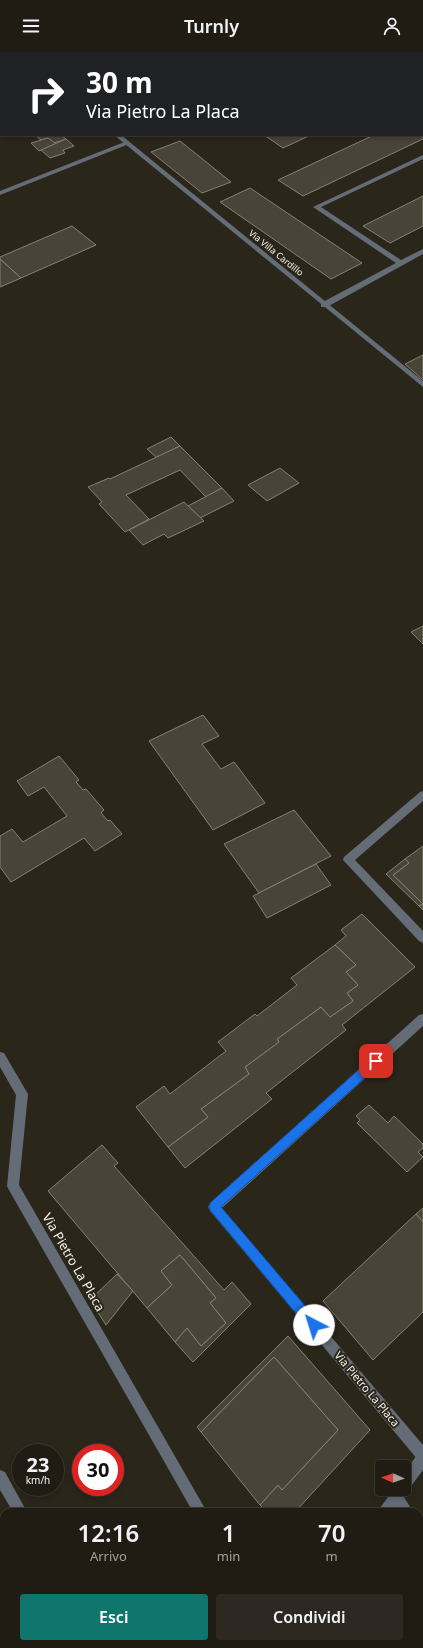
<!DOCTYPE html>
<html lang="it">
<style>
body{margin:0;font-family:"Noto Sans",sans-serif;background:#2d2922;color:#f1f3f6;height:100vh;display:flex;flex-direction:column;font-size:15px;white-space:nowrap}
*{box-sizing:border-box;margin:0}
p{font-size:13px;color:#a2a1a0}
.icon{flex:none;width:22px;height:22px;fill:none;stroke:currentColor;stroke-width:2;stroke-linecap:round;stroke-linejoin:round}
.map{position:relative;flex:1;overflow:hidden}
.sheet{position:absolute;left:0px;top:1456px;width:423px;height:140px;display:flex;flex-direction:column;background:#201c14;border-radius:12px 12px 0 0;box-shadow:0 2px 6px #0003,0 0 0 1px #3d3a34}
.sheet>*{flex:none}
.top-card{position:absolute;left:0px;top:0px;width:423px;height:84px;box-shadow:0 2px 6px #0003,0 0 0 1px #3d3a34;background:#202124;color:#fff;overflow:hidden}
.needle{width:26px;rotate:272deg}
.fabs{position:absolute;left:375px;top:1408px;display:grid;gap:8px}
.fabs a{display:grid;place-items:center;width:36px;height:36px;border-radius:4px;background:#201c14;box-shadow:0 2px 6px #0003,0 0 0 1px #3d3a34;font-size:20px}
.speed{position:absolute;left:12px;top:1392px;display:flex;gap:8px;font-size:20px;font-weight:700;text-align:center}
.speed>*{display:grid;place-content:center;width:52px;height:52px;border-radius:50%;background:#201c14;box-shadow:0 2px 6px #0003,0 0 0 1px #3d3a34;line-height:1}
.speed small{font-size:10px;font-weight:400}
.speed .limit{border:6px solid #d22;background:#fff;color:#111}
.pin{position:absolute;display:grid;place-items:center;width:34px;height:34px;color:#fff;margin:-17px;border-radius:8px;box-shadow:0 2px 6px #0006}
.me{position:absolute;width:44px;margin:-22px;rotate:320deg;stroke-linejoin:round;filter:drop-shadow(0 0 3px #0008)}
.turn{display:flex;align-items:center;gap:14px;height:84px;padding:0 20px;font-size:18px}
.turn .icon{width:52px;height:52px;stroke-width:2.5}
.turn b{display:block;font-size:28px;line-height:34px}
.eta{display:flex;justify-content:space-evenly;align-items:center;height:68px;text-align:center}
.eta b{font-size:24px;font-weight:600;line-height:28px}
.action{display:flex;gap:8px;margin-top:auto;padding:8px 20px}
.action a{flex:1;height:46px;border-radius:4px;background:#0f766e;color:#fff;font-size:16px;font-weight:600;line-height:46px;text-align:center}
.action a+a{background:#2d2922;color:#f1f3f6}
header{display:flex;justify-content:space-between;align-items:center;height:52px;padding:0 20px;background:#201c14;font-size:18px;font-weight:600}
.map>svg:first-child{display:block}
</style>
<header><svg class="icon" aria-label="menu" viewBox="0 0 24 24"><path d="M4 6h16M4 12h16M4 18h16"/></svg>Turnly<svg class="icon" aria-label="person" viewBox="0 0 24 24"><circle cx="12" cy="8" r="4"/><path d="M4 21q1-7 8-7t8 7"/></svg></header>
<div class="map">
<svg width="423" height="1596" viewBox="0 0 423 1596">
<rect width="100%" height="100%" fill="#2a261a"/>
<!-- building -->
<g fill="#484437" stroke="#858172">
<path d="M 422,60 L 423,87 L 303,144 L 278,128 L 374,83 L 422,83 Z"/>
<path d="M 35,83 L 61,83 L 66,87 L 54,91 L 48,86 L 41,88 Z"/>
<path d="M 264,83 L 311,83 L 283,96 Z"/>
<path d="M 48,86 L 56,92 L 39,99 L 31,91 Z"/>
<path d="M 66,87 L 74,94 L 63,98 L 65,101 L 50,106 L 41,98 Z"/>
<path d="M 180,89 L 195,101 L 231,130 L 202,141 L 151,100 Z"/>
<path d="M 250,136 L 362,211 L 331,227 L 220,150 Z"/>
<path d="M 423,144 L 423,174 L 390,191 L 363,174 Z"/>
<path d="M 72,174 L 96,193 L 21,226 L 0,207 L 0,205 Z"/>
<path d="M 0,207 L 21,226 L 0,235 Z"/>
<path d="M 423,303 L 423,328 L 405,312 Z"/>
<path d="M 171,385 L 180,394 L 157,406 L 147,397 Z"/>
<path d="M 180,394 L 222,436 L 206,445 L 180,418 L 126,443 L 149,467 L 125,480 L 99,452 L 102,450 L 88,435 L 109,426 L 110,427 Z"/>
<path d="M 280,416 L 299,431 L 267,449 L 248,433 Z"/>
<path d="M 222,436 L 234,449 L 200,466 L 188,454 Z"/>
<path d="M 184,450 L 204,469 L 168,486 L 164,482 L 143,493 L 129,478 Z"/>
<path d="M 423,574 L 423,592 L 411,580 Z"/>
<path d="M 203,663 L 219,684 L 202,692 L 221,717 L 234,710 L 265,751 L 213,778 L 149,689 Z"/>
<path d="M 59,704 L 79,728 L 76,730 L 83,738 L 86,737 L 104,758 L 101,761 L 108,769 L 110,768 L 122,782 L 95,799 L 84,786 L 11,830 L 0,815 L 0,784 L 12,777 L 23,790 L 67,764 L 44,735 L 28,744 L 17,729 Z"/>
<path d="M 294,758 L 331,804 L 259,841 L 224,792 Z"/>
<path d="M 423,794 L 423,858 L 419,854 L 423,852 L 393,823 L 409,811 L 405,807 Z"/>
<path d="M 405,807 L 409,811 L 393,823 L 423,852 L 419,854 L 386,822 Z"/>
<path d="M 316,812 L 331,833 L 267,866 L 253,844 Z"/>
<path d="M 362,862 L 415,915 L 342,973 L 346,978 L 266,1041 L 272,1047 L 185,1116 L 168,1095 L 208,1065 L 201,1057 L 249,1022 L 245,1015 L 279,990 L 277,987 L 321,955 L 330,965 L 353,949 L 347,941 L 358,933 L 346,920 L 356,913 L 335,893 L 346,884 L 341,878 Z"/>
<path d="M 335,893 L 356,913 L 346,920 L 358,933 L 347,941 L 353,949 L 330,965 L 321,955 L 277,987 L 279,990 L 245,1015 L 249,1022 L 201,1057 L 208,1065 L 168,1095 L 136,1055 L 164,1034 L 170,1042 L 226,999 L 218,990 L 255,962 L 257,964 L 297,933 L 291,926 Z"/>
<path d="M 369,1053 L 388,1071 L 394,1064 L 423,1092 L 423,1096 L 418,1100 L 423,1105 L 407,1120 L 357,1071 L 360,1068 L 356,1064 Z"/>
<path d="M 102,1093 L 118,1111 L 114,1114 L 224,1238 L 232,1230 L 251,1252 L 193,1310 L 175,1290 L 187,1276 L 201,1294 L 226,1271 L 210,1251 L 216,1246 L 180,1203 L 161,1219 L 172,1233 L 147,1256 L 48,1139 Z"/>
<path d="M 423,1156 L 423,1170 L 416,1162 Z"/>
<path d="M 416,1162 L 423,1170 L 423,1260 L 373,1308 L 323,1249 Z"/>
<path d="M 180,1203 L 216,1246 L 210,1251 L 226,1271 L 201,1294 L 187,1276 L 175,1290 L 147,1256 L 172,1233 L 161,1219 Z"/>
<path d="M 117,1222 L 133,1239 L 106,1273 L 90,1248 Z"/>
<path d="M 288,1284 L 370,1378 L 295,1460 L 267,1460 L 260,1453 L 278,1433 L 282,1438 L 338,1378 L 274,1305 L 201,1380 L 197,1375 Z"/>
<path d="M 274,1305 L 338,1378 L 282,1438 L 278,1433 L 260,1453 L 201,1380 Z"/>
</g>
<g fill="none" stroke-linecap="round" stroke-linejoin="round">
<!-- service -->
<g fill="#646c77" fill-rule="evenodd">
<path d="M 127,89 L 130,91 L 129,92 L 0,143 L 0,139 Z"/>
<path d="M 423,103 L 423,107 L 321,155 L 401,208 L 423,197 L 423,202 L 327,255 L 321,255 L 321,251 L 396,211 L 313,155 Z"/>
<path d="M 0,1418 L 5,1420 L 27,1460 L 13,1460 L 0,1438 Z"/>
<path d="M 88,1592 L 103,1592 L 105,1596 L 90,1596 Z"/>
</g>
<!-- minor -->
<g fill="#646c77" fill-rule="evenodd">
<path d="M 12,0 L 18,0 L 19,1 L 13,1 Z"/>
<path d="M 114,83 L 121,83 L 423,329 L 423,335 Z"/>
<path d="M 423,739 L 423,749 L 355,808 L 423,879 L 423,891 L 419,889 L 343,808 L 344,805 L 420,740 Z"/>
<path d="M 423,962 L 423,974 L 222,1156 L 423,1393 L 423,1410 L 418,1408 L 210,1159 L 208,1155 L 210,1151 L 419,963 Z"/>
<path d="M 0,1000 L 4,1001 L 28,1042 L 19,1133 L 207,1460 L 193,1460 L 9,1138 L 7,1134 L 16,1043 L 0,1015 Z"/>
<path d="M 396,1438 L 401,1440 L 413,1460 L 398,1460 L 389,1445 L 391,1440 Z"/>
<path d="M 419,1474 L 423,1476 L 423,1495 L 419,1493 Z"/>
</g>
<!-- tertiary -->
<g fill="#646c77" fill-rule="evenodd">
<path d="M 423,1399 L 423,1418 L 392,1460 L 377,1460 L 394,1437 L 404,1437 L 404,1422 L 418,1401 Z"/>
<path d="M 262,1592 L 278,1592 L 276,1596 L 260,1596 Z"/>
</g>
</g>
<!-- route -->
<path fill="#1a73e8" stroke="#114b97" d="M 376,1004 L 380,1005 L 382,1009 L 380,1012 L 221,1155 L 318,1269 L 319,1273 L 318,1277 L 314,1279 L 309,1277 L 210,1158 L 209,1155 L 210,1151 L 373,1005 Z"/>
<g text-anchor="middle" stroke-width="4" stroke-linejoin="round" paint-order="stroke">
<!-- far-street labels -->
<g font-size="9" fill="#f6f3eb" stroke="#2a261a">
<text transform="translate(276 201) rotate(39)" y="3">Via Villa Cardillo</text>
</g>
<!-- street labels -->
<g font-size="11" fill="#f6f3eb" stroke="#2a261a">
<text transform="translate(367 1337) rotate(50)" y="4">Via Pietro La Placa</text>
</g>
<!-- near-street labels -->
<g font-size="13" fill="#f6f3eb" stroke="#2a261a">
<text transform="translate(74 1210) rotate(60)" y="5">Via Pietro La Placa</text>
</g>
</g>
</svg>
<div class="fabs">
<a><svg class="needle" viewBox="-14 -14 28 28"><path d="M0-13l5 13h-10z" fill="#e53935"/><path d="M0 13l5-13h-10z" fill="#a2a1a0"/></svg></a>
</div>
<div class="speed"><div>23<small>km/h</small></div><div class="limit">30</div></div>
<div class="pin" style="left:376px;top:1009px;background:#d93025"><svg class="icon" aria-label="arrive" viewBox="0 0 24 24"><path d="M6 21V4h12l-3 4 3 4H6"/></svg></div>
<svg class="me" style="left:314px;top:1273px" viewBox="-20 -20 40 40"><circle r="19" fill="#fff"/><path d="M0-13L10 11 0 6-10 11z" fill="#1a73e8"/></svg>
<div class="top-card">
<div class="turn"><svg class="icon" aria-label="right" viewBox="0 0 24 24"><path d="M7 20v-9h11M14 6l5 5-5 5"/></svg><div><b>30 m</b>Via Pietro La Placa</div></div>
</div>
<section class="sheet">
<div class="eta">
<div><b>12:16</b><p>Arrivo</p></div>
<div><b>1</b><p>min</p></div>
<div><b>70</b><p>m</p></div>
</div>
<div class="action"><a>Esci</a><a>Condividi</a></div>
</section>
</div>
